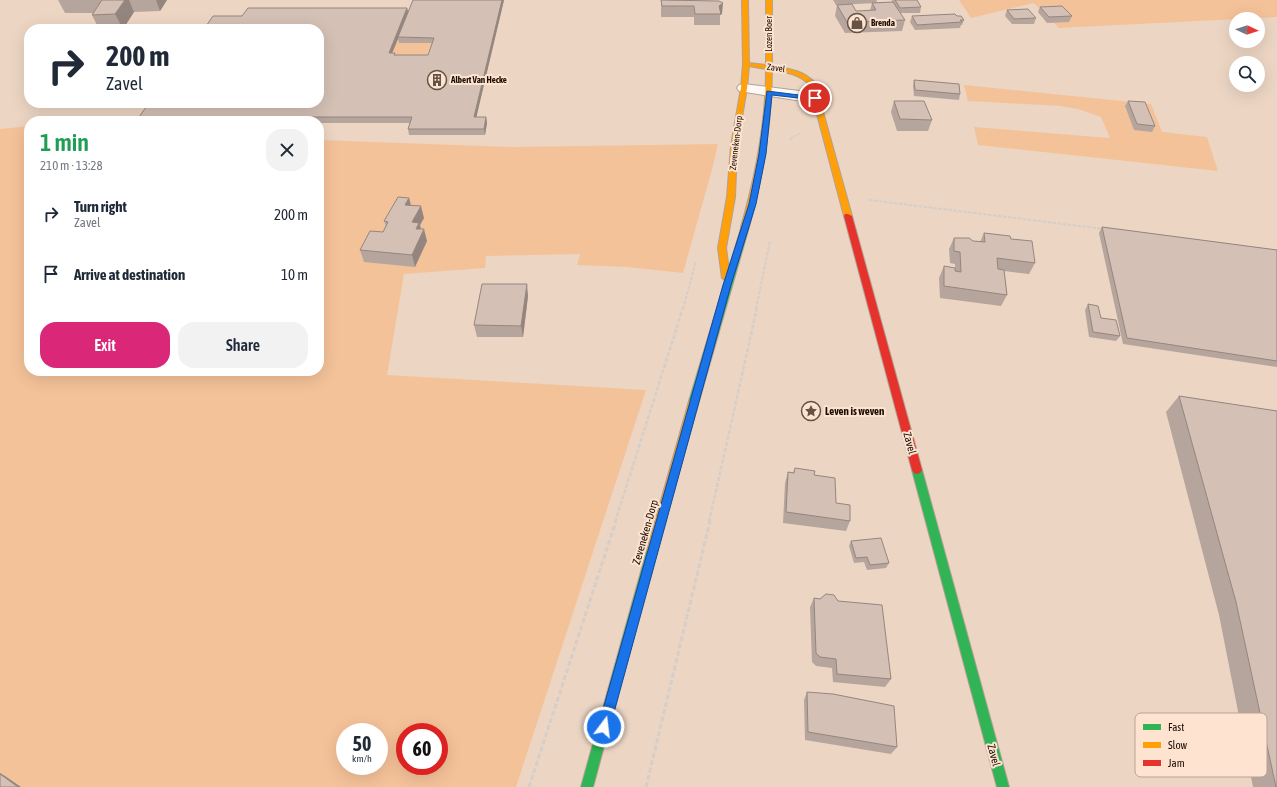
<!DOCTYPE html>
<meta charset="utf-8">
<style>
body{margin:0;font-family:"Asap Condensed",sans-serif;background:#f2f2f3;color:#1f2937;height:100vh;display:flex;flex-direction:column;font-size:15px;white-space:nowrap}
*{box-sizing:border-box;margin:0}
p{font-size:13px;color:#747a83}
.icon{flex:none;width:22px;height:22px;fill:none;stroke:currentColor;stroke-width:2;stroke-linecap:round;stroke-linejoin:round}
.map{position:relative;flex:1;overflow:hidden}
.details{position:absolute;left:24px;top:116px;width:300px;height:260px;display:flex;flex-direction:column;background:#fff;border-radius:16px;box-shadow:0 4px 16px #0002}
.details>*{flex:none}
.hud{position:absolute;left:24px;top:24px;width:300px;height:84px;border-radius:16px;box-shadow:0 4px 16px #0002;background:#fff;color:#1f2937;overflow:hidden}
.needle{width:26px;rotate:94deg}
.fabs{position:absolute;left:1229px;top:12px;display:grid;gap:8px}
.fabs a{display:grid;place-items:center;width:36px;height:36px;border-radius:50%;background:#fff;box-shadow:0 4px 16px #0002;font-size:20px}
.speed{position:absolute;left:336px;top:723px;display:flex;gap:8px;font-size:20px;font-weight:700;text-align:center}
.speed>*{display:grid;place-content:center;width:52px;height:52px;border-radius:50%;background:#fff;box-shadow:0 4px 16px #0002;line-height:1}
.speed small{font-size:10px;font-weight:400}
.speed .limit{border:6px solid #d22;background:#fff;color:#111}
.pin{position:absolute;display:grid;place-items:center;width:34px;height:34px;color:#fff;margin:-17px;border:2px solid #fff;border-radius:50%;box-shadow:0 1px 4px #0007}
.me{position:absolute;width:44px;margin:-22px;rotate:15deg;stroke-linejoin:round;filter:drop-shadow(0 0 3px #0008)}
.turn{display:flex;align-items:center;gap:14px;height:84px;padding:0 16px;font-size:18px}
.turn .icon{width:52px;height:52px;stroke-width:2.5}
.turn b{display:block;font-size:28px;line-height:34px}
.round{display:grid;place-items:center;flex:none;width:42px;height:42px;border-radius:16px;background:#f2f2f3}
.head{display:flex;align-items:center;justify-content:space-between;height:68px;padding:0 16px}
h1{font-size:24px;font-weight:600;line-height:30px;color:#1e9e55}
.cta{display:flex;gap:8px;margin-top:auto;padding:8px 16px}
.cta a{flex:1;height:46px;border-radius:16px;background:#db2777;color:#fff;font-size:16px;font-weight:600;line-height:46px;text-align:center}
.cta a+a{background:#f2f2f3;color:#1f2937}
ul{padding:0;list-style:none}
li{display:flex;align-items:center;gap:12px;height:60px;padding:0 16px}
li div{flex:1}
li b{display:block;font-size:15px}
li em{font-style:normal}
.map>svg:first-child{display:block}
</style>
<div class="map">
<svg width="1277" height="787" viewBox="0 0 1277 787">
<rect width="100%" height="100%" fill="#ecd5c3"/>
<!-- green -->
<g fill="#f4c299" fill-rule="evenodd">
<path d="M 959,0 L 1277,0 L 1277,17 L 1059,28 L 1034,3 L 971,18 Z"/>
<path d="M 394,42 L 432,42 L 425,60 L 388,57 Z"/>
<path d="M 964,85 L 1151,104 L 1162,132 L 1207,137 L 1218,171 L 978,145 L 974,127 L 1110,138 L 1101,117 L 1078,109 L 1060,106 L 968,101 Z"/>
<path d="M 29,126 L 29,371 L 319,371 L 319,140 L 513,147 L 718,144 L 713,166 L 683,273 L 627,267 L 577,265 L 580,254 L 486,256 L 485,268 L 404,274 L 387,375 L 646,390 L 516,787 L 0,787 L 0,129 ZM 345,732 L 379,732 L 379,766 L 345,766 ZM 405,732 L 439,732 L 439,766 L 405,766 Z"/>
</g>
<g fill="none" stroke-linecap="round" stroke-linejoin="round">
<!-- street casing -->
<g stroke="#b3a193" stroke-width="2">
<path id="street" d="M 744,84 L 815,93 L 820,95 L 823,98 L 820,101 L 815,103 L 739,91 L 737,88 L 739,85 Z"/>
</g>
<!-- fast casing -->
<g stroke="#b3a193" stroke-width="2">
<g id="fast">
<path d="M 742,225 L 748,225 L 749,227 L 699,401 L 697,403 L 691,403 L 689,401 Z"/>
<path d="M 917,466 L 920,467 L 922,470 L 1009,787 L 997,787 L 912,470 L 914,467 Z"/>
<path d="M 652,545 L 656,547 L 657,550 L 593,787 L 581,787 L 647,550 L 648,547 Z"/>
</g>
</g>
<!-- slow casing -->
<g stroke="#b3a193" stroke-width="2">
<g id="slow">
<path d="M 742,0 L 748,0 L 749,63 L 766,65 L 766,0 L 772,0 L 772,66 C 789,69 803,70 815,83 L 852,216 L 848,218 L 844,216 L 809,84 C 798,74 787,72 772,70 C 772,124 763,175 749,227 L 748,229 L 742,229 L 741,227 C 756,175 766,123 766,69 L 749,66 L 747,88 L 737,146 L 735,197 L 726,248 L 730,278 L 726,281 L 722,278 L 718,248 L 727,197 L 731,146 L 741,88 L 743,64 Z"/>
<path d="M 694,397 L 697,399 L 699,401 L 657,550 L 656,553 L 652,555 L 648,553 L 647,550 L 689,401 L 691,399 Z"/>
</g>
</g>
<!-- jam casing -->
<g stroke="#b3a193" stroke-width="2">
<path id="jam" d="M 845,214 L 848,214 L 852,216 L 922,470 L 920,473 L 917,474 L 914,473 L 912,470 L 844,216 Z"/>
</g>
<!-- path-far3 -->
<path stroke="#d5cec9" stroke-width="1.5" stroke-dasharray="2.5 1.5" stroke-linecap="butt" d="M 791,138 L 801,133"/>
<!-- path-far2 -->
<g stroke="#d5cec9" stroke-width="2" stroke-dasharray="3.5 1.5" stroke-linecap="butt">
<path d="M 790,140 L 793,137"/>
<path d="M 869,200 L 1104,229"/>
<path d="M 683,309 L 696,261"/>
<path d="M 756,309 L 770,241"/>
</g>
<!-- path-far1 -->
<g stroke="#d5cec9" stroke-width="2.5" stroke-dasharray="4 2" stroke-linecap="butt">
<path d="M 615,522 L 683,308"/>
<path d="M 709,522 L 757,308"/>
</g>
<!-- path -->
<g stroke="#d5cec9" stroke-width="3" stroke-dasharray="5 2.5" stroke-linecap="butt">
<path d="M 529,787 L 616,521"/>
<path d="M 646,787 L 710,521"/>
</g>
<!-- street -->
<use href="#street" fill="#fcf9f6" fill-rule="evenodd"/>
<!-- fast -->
<use href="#fast" fill="#30b455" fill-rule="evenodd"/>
<!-- slow -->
<use href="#slow" fill="#ff9f0a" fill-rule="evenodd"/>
<!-- jam -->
<use href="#jam" fill="#e5322d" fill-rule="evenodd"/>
</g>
<!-- wall -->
<g fill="#b6a59c" fill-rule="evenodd">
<path d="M 58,0 L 167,0 L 160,11 L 134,12 L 123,29 L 99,29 L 92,15 L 93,13 L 65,13 Z"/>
<path d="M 504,0 L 476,117 L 486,117 L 487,123 L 485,135 L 409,135 L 408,129 L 410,123 L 319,123 L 319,121 L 141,121 L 139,117 L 242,16 L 407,8 L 408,12 ZM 398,39 L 399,43 L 432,43 L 428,55 L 396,55 L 392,53 Z"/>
<path d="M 661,0 L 677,0 L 722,14 L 720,15 L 720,25 L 694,25 L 694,17 L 661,17 Z"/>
<path d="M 833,0 L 877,0 L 876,3 L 836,5 Z"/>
<path d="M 892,0 L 917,0 L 921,7 L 920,13 L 900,13 L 905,20 L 902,31 L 845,33 L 835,16 L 837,5 L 856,11 L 870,11 L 872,3 L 892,2 Z"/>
<path d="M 1040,7 L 1072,16 L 1069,22 L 1047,23 L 1038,12 Z"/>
<path d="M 1007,10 L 1036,18 L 1034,24 L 1012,24 L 1005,16 Z"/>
<path d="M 912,16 L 957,16 L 964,20 L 962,25 L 961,25 L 960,28 L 915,30 L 910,22 Z"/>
<path d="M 914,80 L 960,94 L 959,100 L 914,96 L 913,86 Z"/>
<path d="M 894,101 L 932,120 L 928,131 L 897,131 L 891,112 Z"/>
<path d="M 1128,101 L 1155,126 L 1152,132 L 1134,130 L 1125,106 Z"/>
<path d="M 409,198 L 411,205 L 424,218 L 420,225 L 421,229 L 427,241 L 415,267 L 364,262 L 360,250 L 383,232 L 386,226 L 384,221 Z"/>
<path d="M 1102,227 L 1277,250 L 1277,367 L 1123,344 L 1099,233 Z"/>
<path d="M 984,233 L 1011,239 L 1035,263 L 1029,274 L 1004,271 L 1007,295 L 1001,306 L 940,298 L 939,278 L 944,266 L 955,271 L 955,264 L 950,263 L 949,249 L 954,238 L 980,242 Z"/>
<path d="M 528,296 L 523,337 L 477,337 L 474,325 Z"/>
<path d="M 1088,304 L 1120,336 L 1116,341 L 1089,337 L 1085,310 Z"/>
<path d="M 1179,396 L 1277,411 L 1277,787 L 1253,787 L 1219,615 L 1166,412 Z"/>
<path d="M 795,468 L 814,475 L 836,503 L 850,521 L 846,531 L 783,523 L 785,483 L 788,472 L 793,473 Z"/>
<path d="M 851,541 L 889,563 L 886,568 L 867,570 L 864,562 L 854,563 L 849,546 Z"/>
<path d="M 814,598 L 820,599 L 891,679 L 885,687 L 833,682 L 832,668 L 816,666 L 812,662 L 810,607 Z"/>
<path d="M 807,692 L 897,747 L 891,754 L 805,740 L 804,700 Z"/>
</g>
<!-- shaded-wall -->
<g fill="#94867f">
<path d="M 125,0 L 129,0 L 134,12 L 123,29 L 115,14 Z"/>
<path d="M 156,0 L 167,0 L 160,11 Z"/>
<path d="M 502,0 L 504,0 L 475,123 L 474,117 Z"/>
<path d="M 723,3 L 722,14 L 720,15 L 719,6 Z"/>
<path d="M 407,8 L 409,14 L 398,37 L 398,39 L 390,58 L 389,53 Z"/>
<path d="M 486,117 L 487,123 L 485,135 L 484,129 Z"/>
<path d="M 409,198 L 412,210 L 405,205 Z"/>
<path d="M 421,206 L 424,218 L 420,225 L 422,234 L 424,229 L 427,241 L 415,267 L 412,255 L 412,222 Z"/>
<path d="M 527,284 L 528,296 L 523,337 L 521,326 Z"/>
<path d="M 0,773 L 5,776 L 21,787 L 18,787 L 0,774 Z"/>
</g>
<!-- building -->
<g fill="#d4c0b5" stroke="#94867f">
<path d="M 102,0 L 125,0 L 115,14 L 92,15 Z"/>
<path d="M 413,0 L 502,0 L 474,117 L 486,117 L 484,129 L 408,129 L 412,117 L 139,117 L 149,103 L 319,103 L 319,29 L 204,29 L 213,16 L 242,16 L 248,8 L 407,8 L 389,53 L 395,53 L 394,55 L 428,55 L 434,38 L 398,37 Z"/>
<path d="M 661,0 L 719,1 L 723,3 L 719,6 L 721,14 L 695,14 L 694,6 L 662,6 Z"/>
<path d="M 895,0 L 917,0 L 921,7 L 900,8 Z"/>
<path d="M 893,2 L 905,20 L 847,22 L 837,5 L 852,4 L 856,11 L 876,10 L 872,3 Z"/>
<path d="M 1062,6 L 1072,16 L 1049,17 L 1040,7 Z"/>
<path d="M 1028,9 L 1036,18 L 1014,19 L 1007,10 Z"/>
<path d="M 955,14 L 957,16 L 961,16 L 964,20 L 960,20 L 962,22 L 917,25 L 912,16 Z"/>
<path d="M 914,80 L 959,84 L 960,94 L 915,90 Z"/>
<path d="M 894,101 L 924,101 L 932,120 L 900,119 Z"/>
<path d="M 1128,101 L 1145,102 L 1155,126 L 1137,124 Z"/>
<path d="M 398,197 L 409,198 L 405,205 L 421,206 L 412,222 L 419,223 L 416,229 L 424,229 L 412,255 L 360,250 L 370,231 L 383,232 L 388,222 L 384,221 Z"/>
<path d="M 1102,227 L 1277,250 L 1277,361 L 1127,338 Z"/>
<path d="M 984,233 L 1010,236 L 1011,239 L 1032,241 L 1035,263 L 997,258 L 998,269 L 1004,270 L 1007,295 L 944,286 L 944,266 L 955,268 L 955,271 L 961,272 L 960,252 L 954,251 L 954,238 L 969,238 L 973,241 L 985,242 Z"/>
<path d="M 482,284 L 527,284 L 521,326 L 474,325 Z"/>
<path d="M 1088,304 L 1098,306 L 1101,318 L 1116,320 L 1120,336 L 1093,332 Z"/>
<path d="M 1179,396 L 1277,411 L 1277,787 L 1276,787 L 1236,602 Z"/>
<path d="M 795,468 L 815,471 L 814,475 L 835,478 L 836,503 L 850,505 L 850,521 L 786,512 L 788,472 L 794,473 Z"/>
<path d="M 881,538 L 889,563 L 870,565 L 867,557 L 856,558 L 851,541 Z"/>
<path d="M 826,594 L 834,595 L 838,601 L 882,605 L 891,679 L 837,674 L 836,659 L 820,657 L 816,653 L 814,598 L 820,599 Z"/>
<path d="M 807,692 L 833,694 L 894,706 L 897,747 L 808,732 Z"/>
<path d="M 0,774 L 18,787 L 0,787 Z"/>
</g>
<!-- route -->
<path fill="#1a73e8" stroke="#114b97" d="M 767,91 L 815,97 L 819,98 L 815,100 L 772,95 L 766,154 L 756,204 L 731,285 L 610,727 L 608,731 L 604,733 L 599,731 L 598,727 L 723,285 L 749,204 L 759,154 Z"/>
<!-- icons -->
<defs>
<g id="shop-ring" transform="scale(1)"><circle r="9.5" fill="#fee4d0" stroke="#645246" stroke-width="1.5"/><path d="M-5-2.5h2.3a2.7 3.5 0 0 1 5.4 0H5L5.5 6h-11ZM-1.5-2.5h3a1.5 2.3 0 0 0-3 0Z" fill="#645246"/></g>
<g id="building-ring" transform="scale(1)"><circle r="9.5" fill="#fee4d0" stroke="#645246" stroke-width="1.5"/><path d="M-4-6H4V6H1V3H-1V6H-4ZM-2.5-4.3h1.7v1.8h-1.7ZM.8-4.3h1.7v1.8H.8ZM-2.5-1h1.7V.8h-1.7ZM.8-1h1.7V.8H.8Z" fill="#645246"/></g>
<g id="sight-ring" transform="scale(1)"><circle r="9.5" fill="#fee4d0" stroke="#645246" stroke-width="1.5"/><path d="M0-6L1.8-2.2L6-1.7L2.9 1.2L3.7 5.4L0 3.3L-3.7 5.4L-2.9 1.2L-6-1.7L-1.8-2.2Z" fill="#645246"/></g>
</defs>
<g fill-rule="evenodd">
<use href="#shop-ring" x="857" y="23"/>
<use href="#building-ring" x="437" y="80"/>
<use href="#sight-ring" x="811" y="411"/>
</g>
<g text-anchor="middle" stroke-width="4" stroke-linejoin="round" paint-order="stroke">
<!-- far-poi labels -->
<g font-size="9" font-weight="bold" fill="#1a0c03" stroke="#fee4d0" text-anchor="start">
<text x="871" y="26">Brenda</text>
<text x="451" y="83">Albert Van Hecke</text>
</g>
<!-- far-street labels -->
<g font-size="9" fill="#1a0c03" stroke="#fee4d0">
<text transform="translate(769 34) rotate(-90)" y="3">Lozen Boer</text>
<text transform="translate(776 68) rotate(8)" y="3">Zavel</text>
<text transform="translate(736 143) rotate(-83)" y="3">Zeveneken-Dorp</text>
</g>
<!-- poi labels -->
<g font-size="11" font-weight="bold" fill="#1a0c03" stroke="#fee4d0" text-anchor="start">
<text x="825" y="415">Leven is weven</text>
</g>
<!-- street labels -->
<g font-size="11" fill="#1a0c03" stroke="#fee4d0">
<text transform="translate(910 443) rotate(75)" y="4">Zavel</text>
<text transform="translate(645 532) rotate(-74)" y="4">Zeveneken-Dorp</text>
<text transform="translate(994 755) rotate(75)" y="4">Zavel</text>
</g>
</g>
<!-- legend -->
<rect x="1135" y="713" width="132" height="64" rx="6" fill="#fee4d0" stroke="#baa392" stroke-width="1"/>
<rect x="1143" y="724" width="18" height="6" fill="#30b455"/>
<rect x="1143" y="742" width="18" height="6" fill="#ff9f0a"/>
<rect x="1143" y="760" width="18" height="6" fill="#e5322d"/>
<g font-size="11" fill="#1a0c03">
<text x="1168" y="731">Fast</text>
<text x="1168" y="749">Slow</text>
<text x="1168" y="767">Jam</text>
</g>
</svg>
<div class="fabs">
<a><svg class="needle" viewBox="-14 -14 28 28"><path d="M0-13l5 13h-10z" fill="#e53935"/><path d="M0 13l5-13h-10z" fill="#747a83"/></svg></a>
<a><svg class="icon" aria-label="search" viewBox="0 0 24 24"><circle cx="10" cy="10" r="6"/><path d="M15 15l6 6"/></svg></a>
</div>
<div class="speed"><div>50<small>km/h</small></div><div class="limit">60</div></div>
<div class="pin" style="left:815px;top:98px;background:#d93025"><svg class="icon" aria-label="arrive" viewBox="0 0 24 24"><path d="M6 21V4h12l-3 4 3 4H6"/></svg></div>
<svg class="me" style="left:604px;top:727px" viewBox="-20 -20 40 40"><circle r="17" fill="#1a73e8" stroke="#fff" stroke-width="3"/><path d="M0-11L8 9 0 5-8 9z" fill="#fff"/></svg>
<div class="hud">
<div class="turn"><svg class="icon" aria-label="right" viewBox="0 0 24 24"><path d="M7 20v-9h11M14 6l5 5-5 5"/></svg><div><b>200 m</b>Zavel</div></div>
</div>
<section class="details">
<div class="head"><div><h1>1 min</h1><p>210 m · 13:28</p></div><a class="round"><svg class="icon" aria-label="close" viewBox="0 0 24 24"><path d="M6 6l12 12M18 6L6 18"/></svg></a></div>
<ul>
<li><svg class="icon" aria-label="right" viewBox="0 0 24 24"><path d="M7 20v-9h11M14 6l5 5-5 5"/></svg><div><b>Turn right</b><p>Zavel</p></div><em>200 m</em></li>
<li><svg class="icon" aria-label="arrive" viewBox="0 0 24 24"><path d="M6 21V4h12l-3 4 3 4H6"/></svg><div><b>Arrive at destination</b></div><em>10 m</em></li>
</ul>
<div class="cta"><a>Exit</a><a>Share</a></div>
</section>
</div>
